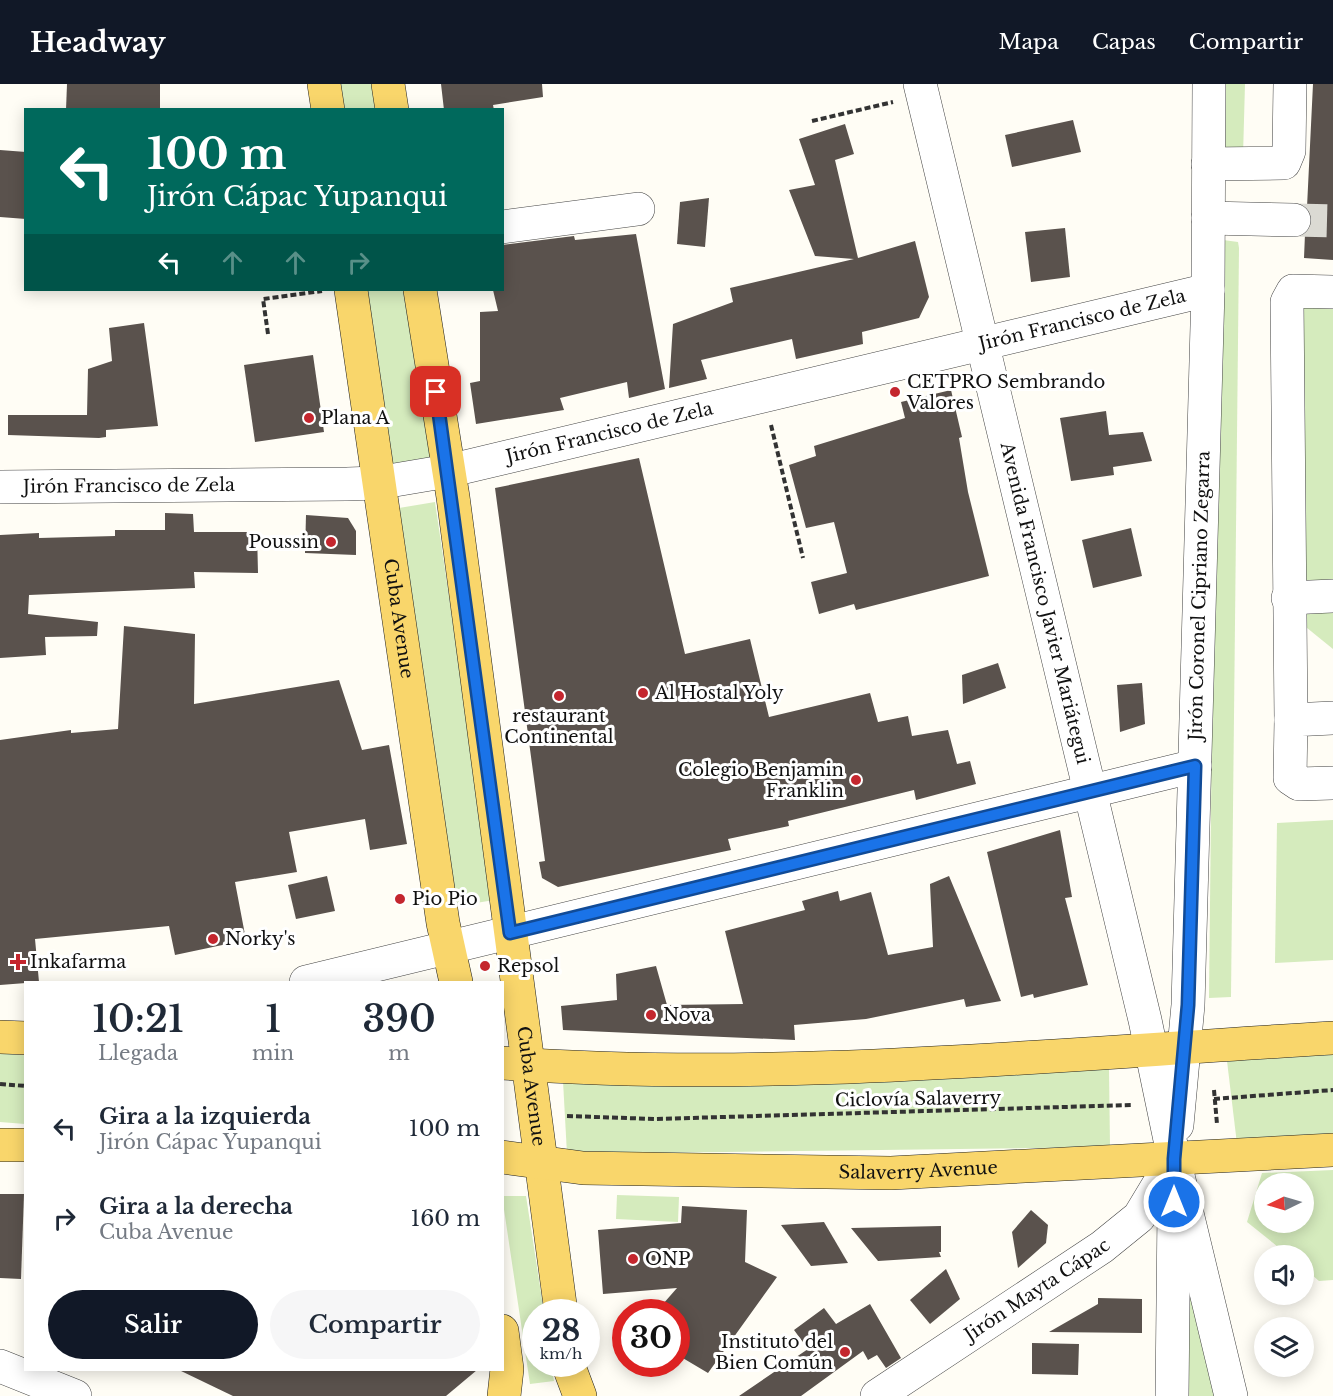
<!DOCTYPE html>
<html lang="es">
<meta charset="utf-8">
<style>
body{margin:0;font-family:"Libre Baskerville",serif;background:#f6f6f7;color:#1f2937;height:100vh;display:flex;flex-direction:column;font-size:22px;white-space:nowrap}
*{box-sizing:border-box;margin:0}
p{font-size:20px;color:#747a83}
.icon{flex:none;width:33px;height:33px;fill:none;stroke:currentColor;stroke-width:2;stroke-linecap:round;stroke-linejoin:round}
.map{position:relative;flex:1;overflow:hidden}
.sheet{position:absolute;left:24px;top:897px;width:480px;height:390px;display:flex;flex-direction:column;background:#fff;border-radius:0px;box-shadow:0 3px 15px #0003}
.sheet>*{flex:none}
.top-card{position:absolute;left:24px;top:24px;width:480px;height:183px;border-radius:0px;box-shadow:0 3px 15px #0003;background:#00695c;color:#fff;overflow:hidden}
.needle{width:39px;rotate:265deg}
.fabs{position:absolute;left:1254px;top:1089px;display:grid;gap:12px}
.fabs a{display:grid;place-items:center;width:60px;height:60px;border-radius:50%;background:#fff;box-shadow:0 3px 15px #0003;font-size:30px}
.speed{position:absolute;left:522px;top:1215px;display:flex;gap:12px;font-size:30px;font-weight:700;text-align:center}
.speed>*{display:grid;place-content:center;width:78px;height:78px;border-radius:50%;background:#fff;box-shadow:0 3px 15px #0003;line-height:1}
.speed small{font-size:15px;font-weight:400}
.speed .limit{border:9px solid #d22;background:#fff;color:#111}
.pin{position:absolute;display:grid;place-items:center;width:51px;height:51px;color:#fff;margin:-26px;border-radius:12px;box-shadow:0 3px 9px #0006}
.me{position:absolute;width:66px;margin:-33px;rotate:0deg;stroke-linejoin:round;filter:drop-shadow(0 0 4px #0008)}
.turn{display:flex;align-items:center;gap:21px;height:126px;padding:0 24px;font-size:27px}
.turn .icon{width:78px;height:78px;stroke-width:2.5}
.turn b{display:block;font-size:42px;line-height:51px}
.lanes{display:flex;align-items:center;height:57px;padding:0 24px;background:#0003;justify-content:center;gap:30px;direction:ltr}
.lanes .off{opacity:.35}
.eta{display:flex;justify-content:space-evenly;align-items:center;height:102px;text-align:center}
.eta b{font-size:36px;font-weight:600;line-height:42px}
.button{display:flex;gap:12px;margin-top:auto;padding:12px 24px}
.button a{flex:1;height:69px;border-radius:36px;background:#111827;color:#fff;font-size:24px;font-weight:600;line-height:69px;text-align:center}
.button a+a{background:#f6f6f7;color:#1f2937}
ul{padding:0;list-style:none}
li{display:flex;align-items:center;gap:18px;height:90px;padding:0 24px}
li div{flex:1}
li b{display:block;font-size:22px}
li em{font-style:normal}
header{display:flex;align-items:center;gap:36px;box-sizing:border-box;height:84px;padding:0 30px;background:#111827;color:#fff}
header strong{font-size:28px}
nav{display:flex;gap:33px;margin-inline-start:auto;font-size:21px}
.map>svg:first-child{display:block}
</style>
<header>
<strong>Headway</strong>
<nav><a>Mapa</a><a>Capas</a><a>Compartir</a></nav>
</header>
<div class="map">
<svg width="1333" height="1312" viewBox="0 0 1333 1312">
<rect width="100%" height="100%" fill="#fffdf5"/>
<!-- green -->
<g fill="#d5ebbd" fill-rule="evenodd">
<path d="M 336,0 L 379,0 L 383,25 L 339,25 Z"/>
<path d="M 1224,0 L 1245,0 L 1243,72 L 1224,73 Z"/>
<path d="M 1223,156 L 1238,158 L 1239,164 L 1231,913 L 1209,914 L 1217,164 Z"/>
<path d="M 1303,205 L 1333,207 L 1333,565 L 1296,535 Z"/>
<path d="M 363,206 L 411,206 L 436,370 L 429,380 L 399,383 L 386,377 Z"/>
<path d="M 435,418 L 494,816 L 452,823 L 393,425 Z"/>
<path d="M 1333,736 L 1333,876 L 1275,879 L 1277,739 Z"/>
<path d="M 0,969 L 25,971 L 25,1040 L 0,1038 Z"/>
<path d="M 1333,970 L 1333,1053 L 1237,1060 L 1227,977 Z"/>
<path d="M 1109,985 L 1110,1063 L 567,1070 L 563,997 Z"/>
<path d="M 1333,1086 L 1333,1196 L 1319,1197 L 1304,1184 L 1304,1172 L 1288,1171 L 1247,1138 L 1262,1089 ZM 1264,1100 L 1304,1100 L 1304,1138 L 1264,1138 Z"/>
<path d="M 617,1111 L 679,1113 L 678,1138 L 616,1135 Z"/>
<path d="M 502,1112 L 526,1112 L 544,1228 L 536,1228 L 536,1280 L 551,1280 L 554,1297 L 530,1300 Z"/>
<path d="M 1191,1214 L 1216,1312 L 1183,1312 L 1182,1218 Z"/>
</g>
<!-- building -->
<g fill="#5a524d">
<path d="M 67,0 L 160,0 L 160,26 L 66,26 Z"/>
<path d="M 441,0 L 542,0 L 543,13 L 493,21 L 494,26 L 444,26 Z"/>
<path d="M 1313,0 L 1333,0 L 1333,176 L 1304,174 L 1305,150 L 1313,137 L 1307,123 Z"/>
<path d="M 1073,36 L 1081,68 L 1012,83 L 1005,51 Z"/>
<path d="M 845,40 L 854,70 L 835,76 L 858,174 L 915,157 L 929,213 L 919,234 L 862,248 L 863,260 L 796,275 L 792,255 L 701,276 L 707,295 L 669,304 L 673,240 L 733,218 L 730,204 L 854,175 L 815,172 L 789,106 L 815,101 L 799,55 Z"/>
<path d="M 0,66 L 26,68 L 26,135 L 0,133 Z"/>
<path d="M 709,114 L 705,163 L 677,160 L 680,118 Z"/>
<path d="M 1065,144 L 1070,193 L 1031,198 L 1025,148 Z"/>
<path d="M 636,150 L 665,305 L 629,314 L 627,298 L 560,314 L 564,326 L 476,340 L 470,299 L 480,297 L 480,228 L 498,227 L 493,206 L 502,206 L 502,161 L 574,152 L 575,156 Z"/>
<path d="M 144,239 L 158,342 L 106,346 L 106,353 L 99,354 L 8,351 L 8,331 L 87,331 L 88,285 L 112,277 L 109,244 Z"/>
<path d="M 313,271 L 324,348 L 255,358 L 244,281 Z"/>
<path d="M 951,306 L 962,353 L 959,354 L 968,408 L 989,492 L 856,526 L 854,520 L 819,530 L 811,498 L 847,489 L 834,438 L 806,444 L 789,381 L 816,372 L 814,362 L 905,334 L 901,318 Z"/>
<path d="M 1106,327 L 1109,351 L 1143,348 L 1152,377 L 1113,383 L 1114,391 L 1071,397 L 1060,334 Z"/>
<path d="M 639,374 L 685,570 L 750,555 L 769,633 L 870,609 L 878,638 L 908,632 L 912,652 L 948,646 L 957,680 L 970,677 L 976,700 L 916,716 L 914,706 L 788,737 L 789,742 L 728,755 L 731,766 L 558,803 L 542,794 L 539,778 L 545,777 L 495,404 Z"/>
<path d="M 165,429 L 193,430 L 194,448 L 257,448 L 258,489 L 194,488 L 195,504 L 29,511 L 28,530 L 98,538 L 97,552 L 45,553 L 46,571 L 0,574 L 0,451 L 39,449 L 39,454 L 115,452 L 115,446 L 165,446 Z"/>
<path d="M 306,431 L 348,434 L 356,447 L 356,471 L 305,469 Z"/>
<path d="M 1131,444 L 1142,492 L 1093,504 L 1082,456 Z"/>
<path d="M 124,542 L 195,550 L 194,620 L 339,596 L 362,666 L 389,661 L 407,760 L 370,766 L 365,735 L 289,748 L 297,788 L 235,798 L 246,856 L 175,871 L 169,842 L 35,855 L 39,898 L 0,901 L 0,656 L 71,646 L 71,649 L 118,645 Z"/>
<path d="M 998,579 L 1006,604 L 963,620 L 962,591 Z"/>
<path d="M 1142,599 L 1145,640 L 1120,648 L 1117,601 Z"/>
<path d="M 1060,746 L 1072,813 L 1065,814 L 1088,901 L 1034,914 L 1033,910 L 1021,913 L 987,768 Z"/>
<path d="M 327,792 L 335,827 L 296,835 L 288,801 Z"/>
<path d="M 949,792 L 1001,917 L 966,923 L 964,915 L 866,935 L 794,941 L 795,956 L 563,946 L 561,922 L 617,916 L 616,890 L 656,882 L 667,921 L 743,920 L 725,847 L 805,826 L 802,817 L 838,807 L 840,817 L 871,808 L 888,871 L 933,863 L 930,800 Z"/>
<path d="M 0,1110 L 24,1110 L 21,1195 L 0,1194 Z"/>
<path d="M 682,1122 L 747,1126 L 745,1178 L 777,1193 L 708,1289 L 676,1270 L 676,1228 L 656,1228 L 677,1204 L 603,1210 L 598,1146 L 681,1139 Z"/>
<path d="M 1031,1126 L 1048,1141 L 1046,1159 L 1018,1184 L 1012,1148 Z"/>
<path d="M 824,1138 L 848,1179 L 811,1182 L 781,1141 Z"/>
<path d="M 941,1142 L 941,1168 L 939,1168 L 941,1173 L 878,1177 L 851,1144 Z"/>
<path d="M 946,1185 L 960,1215 L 930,1240 L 910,1216 Z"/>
<path d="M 1098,1214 L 1142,1215 L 1142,1249 L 1049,1248 L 1098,1220 Z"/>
<path d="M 870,1220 L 901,1274 L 886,1284 L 877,1271 L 868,1276 L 863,1267 L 801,1312 L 739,1312 L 808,1265 L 794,1246 L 824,1224 L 836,1240 Z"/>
<path d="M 1032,1259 L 1079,1260 L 1078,1291 L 1032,1290 Z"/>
<path d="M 179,1286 L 477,1286 L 446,1312 L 233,1312 Z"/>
</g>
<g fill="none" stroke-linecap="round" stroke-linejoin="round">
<!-- minor-tunnel -->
<path stroke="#dbdad3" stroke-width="33" stroke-dasharray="33 16" stroke-linecap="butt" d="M 1294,136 L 1333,137"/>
<!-- minor casing -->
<g stroke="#444" stroke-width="34">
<g id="minor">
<path id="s1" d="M 920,0 L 1145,936 L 1174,1075 L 1231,1312"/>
<path d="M 1208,80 L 1284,79 L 1289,67 L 1290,0"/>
<path d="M 1208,134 L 1294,136"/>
<path d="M 502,143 L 638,125"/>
<path id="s2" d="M 0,403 L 347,400 L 377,399 L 448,387 L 1208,206"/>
<path d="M 1288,514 L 1333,512"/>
<path d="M 1333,634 L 1291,636 L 1290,694 L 1299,700 L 1333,699"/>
<path d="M 1291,636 L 1287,218 L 1293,207 L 1333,208"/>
<path d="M 306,898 L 1195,682"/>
<path id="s3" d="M 1177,1041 L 1188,921 L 1208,206 L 1209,0"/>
<path d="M 0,1282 L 75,1312"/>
<path id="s4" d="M 877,1312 L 1102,1163 L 1139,1133 L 1174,1075"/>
<path d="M 1172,1312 L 1174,1126"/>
</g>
</g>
<!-- major casing -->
<g stroke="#222" stroke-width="34">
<g id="major">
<path d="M 324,0 L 328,26"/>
<path d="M 388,0 L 392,26"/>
<path id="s5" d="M 351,206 L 443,839 L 456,898"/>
<path id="s6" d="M 420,206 L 453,413 L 561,1228"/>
<path d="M 0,953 L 26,954"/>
<path d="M 502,979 C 780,999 1056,970 1333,954"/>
<path d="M 0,1061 L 26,1061"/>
<path id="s7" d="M 502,1073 L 583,1084 L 891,1089 L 1333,1066"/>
<path d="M 502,1247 L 507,1285 L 504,1312"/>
<path d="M 568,1280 L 580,1312"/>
</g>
</g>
<!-- path -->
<g stroke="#333" stroke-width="4" stroke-dasharray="6 3" stroke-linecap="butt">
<path d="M 812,37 L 893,18"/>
<path d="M 268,250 L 263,215 L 322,207"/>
<path d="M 771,341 L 803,474"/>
<path d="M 0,1000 L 26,1002"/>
<path d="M 1214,1006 L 1217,1040"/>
<path d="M 1214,1015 L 1333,1006"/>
<path d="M 567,1032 L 655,1035 L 1132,1021"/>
</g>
<!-- minor -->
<use href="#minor" stroke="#fff" stroke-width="33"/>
<!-- major -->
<use href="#major" stroke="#f9d66b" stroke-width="33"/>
</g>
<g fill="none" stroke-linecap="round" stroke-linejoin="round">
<!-- route casing -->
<g stroke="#114b97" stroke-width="15">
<path id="route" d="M 436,308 L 510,849 L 1195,682 L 1188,921 L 1174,1075 L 1174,1118"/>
</g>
<!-- route -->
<use href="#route" stroke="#1a73e8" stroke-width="10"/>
</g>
<!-- markers -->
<g fill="#c4262e" stroke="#fff" stroke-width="2">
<circle cx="895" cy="308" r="6"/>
<circle cx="309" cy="334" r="6"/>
<circle cx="331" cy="458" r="6"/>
<circle cx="643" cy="609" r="6"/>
<circle cx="559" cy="612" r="6"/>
<circle cx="856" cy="696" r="6"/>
<circle cx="400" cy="815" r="6"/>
<circle cx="213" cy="855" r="6"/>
<path d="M15 869h6v6h6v6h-6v6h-6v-6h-6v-6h6z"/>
<circle cx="485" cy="882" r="6"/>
<circle cx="651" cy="931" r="6"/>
<circle cx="633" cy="1175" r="6"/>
<circle cx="845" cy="1268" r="6"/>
</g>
<g text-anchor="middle" stroke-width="6" stroke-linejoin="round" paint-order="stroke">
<!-- street labels -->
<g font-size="18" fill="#111" stroke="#fff">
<text dy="6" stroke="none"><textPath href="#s2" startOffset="1101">Jirón Francisco de Zela</textPath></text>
<text dy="6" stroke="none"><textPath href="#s2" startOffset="615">Jirón Francisco de Zela</textPath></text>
<text dy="6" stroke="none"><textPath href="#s2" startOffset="129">Jirón Francisco de Zela</textPath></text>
<text dy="6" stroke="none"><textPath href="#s3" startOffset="530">Jirón Coronel Cipriano Zegarra</textPath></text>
<text dy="6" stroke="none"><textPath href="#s1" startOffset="534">Avenida Francisco Javier Mariátegui</textPath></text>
<text dy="6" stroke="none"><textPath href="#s5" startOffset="332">Cuba Avenue</textPath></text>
<text dy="6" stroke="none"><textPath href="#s6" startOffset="804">Cuba Avenue</textPath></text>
<text transform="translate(918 1015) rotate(-1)" y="6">Ciclovía Salaverry</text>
<text dy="6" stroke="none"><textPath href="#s7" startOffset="417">Salaverry Avenue</textPath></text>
<text dy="6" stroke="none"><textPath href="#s4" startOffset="192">Jirón Mayta Cápac</textPath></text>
</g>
<!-- poi labels -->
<g font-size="18" fill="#111" stroke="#fff" text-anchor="start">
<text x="907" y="304">CETPRO Sembrando<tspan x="907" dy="21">Valores</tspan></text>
<text x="321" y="340">Plana A</text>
<text x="319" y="464" text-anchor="end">Poussin</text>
<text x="655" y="615">Al Hostal Yoly</text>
<text x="559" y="638" text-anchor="middle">restaurant<tspan x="559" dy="21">Continental</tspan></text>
<text x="844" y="692" text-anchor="end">Colegio Benjamin<tspan x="844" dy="21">Franklin</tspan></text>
<text x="412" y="821">Pio Pio</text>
<text x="225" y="861">Norky's</text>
<text x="30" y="884">Inkafarma</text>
<text x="497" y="888">Repsol</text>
<text x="663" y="937">Nova</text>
<text x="645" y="1181">ONP</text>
<text x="833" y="1264" text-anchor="end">Instituto del<tspan x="833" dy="21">Bien Común</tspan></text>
</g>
</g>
</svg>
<div class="fabs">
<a><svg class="needle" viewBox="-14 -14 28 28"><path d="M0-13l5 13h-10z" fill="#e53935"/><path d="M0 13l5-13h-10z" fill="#747a83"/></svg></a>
<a><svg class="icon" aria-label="sound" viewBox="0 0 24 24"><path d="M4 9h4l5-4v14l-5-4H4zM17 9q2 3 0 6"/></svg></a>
<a><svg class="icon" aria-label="layers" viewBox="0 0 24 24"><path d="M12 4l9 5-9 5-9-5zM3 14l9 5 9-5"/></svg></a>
</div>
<div class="speed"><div>28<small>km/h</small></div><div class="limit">30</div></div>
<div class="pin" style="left:436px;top:308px;background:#d93025"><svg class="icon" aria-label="arrive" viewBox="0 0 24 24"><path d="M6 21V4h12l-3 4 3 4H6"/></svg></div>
<svg class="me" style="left:1174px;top:1118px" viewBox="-20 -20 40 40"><circle r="17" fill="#1a73e8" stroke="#fff" stroke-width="3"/><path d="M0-11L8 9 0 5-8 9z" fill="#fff"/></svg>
<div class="top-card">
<div class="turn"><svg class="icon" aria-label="left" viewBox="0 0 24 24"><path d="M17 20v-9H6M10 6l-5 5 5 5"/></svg><div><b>100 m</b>Jirón Cápac Yupanqui</div></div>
<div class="lanes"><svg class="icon" aria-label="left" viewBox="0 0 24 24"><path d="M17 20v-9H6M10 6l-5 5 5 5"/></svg><svg class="icon off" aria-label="ahead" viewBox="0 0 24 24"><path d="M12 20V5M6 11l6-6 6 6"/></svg><svg class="icon off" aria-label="ahead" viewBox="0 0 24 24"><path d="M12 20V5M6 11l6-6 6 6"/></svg><svg class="icon off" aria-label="right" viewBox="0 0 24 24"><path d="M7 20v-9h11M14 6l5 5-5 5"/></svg></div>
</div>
<section class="sheet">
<div class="eta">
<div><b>10:21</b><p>Llegada</p></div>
<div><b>1</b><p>min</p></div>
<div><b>390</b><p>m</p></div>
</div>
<ul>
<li><svg class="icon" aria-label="left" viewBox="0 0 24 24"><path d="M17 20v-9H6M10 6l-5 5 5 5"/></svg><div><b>Gira a la izquierda</b><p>Jirón Cápac Yupanqui</p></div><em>100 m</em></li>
<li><svg class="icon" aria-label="right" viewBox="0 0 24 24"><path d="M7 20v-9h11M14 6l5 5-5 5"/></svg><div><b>Gira a la derecha</b><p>Cuba Avenue</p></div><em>160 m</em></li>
</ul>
<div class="button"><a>Salir</a><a>Compartir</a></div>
</section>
</div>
